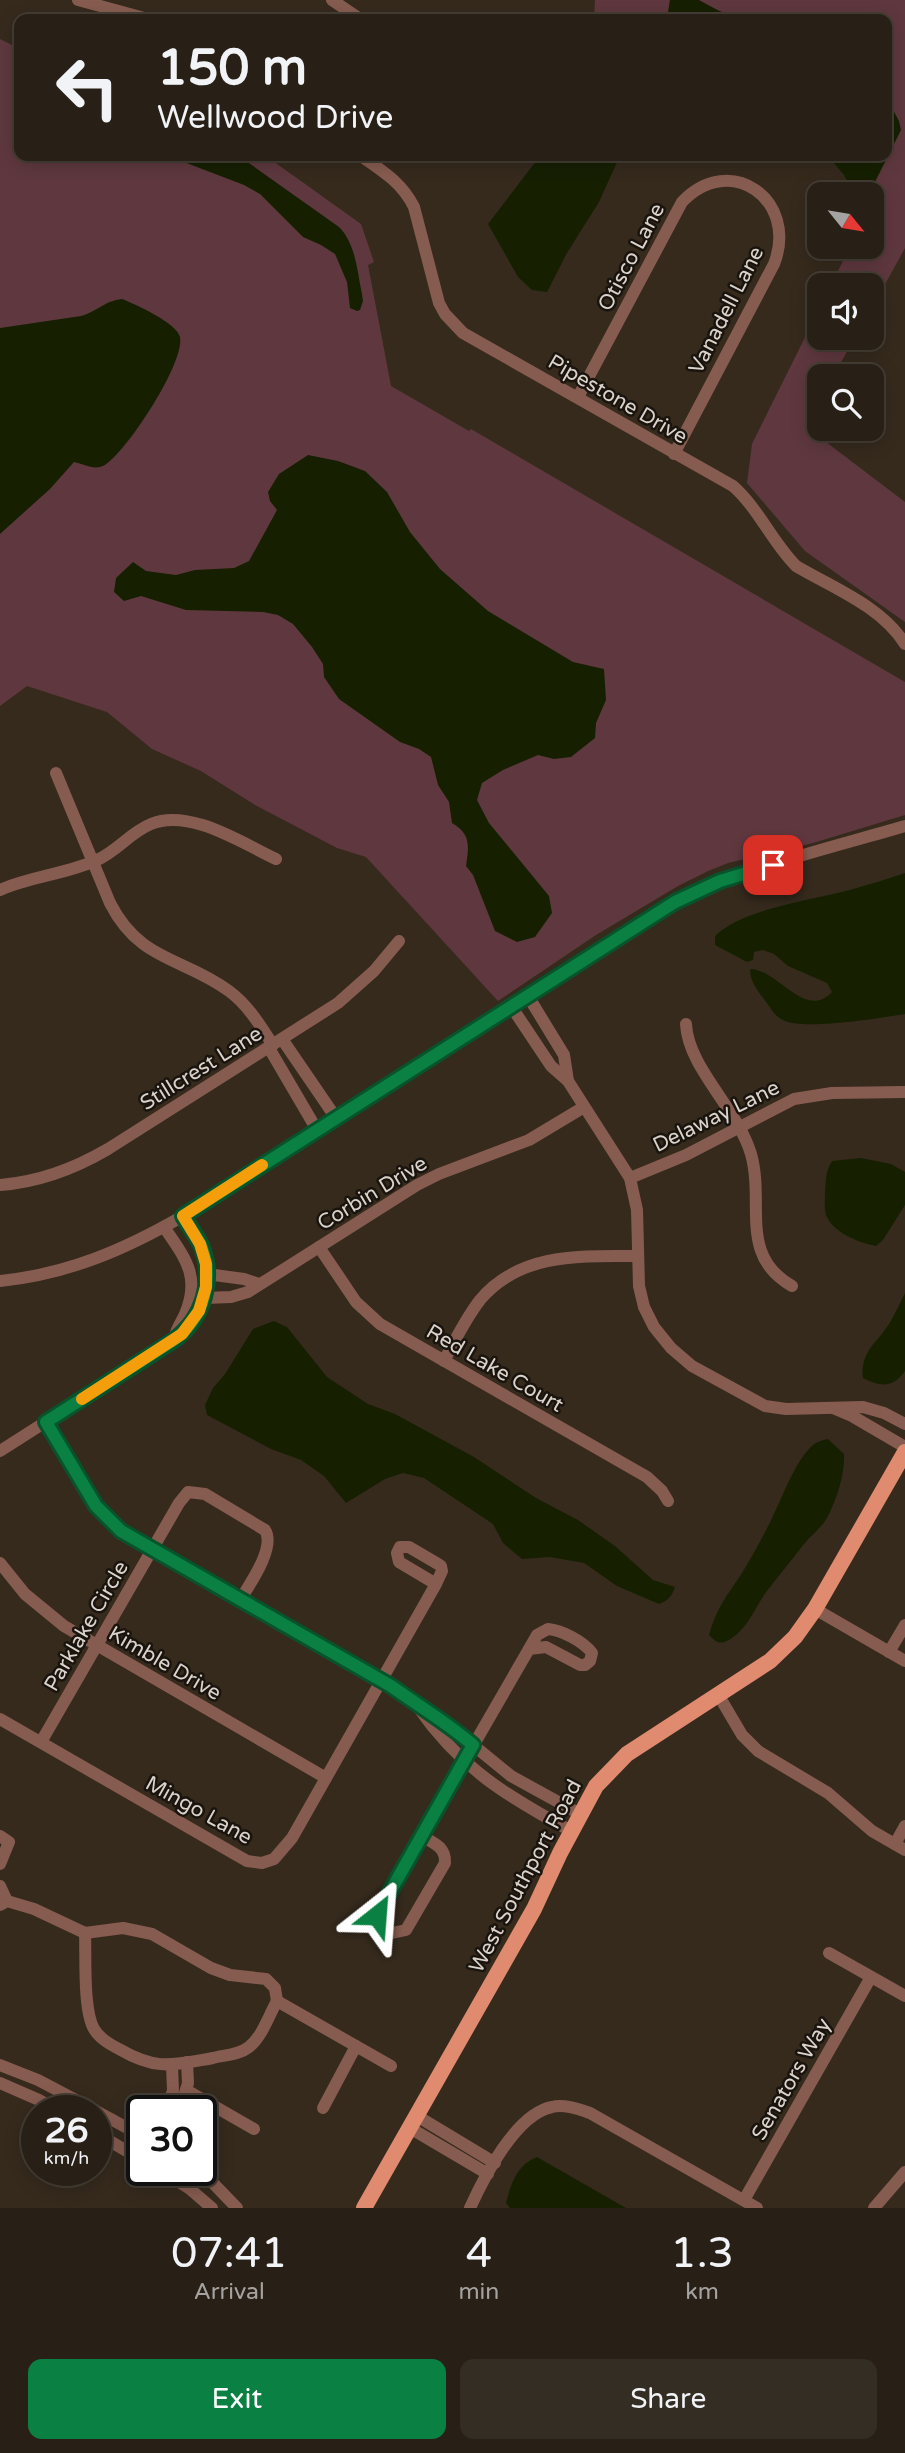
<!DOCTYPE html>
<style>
body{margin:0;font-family:"Varela Round",sans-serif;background:#342d23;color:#f1f3f6;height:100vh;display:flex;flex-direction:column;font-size:26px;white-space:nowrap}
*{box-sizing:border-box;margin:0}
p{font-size:23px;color:#a5a3a1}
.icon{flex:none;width:38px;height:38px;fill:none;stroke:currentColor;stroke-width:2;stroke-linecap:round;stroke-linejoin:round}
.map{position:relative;height:2208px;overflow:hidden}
.side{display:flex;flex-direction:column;background:#282016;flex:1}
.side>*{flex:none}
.top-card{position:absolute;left:14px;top:14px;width:878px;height:147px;border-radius:14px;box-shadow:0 4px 18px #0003,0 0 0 2px #443e35;background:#282016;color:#f1f3f6;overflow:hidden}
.needle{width:46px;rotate:120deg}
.fabs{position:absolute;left:807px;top:182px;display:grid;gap:14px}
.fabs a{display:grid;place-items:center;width:77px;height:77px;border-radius:14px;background:#282016;box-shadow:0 4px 18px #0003,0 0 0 2px #443e35;font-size:35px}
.speed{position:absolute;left:21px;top:2095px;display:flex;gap:14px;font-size:35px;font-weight:700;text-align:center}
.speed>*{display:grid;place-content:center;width:91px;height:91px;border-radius:50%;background:#282016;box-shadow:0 4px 18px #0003,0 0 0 2px #443e35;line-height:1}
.speed small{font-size:18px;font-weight:400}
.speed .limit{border:4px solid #111;border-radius:10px;background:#fff;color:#111}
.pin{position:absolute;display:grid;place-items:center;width:60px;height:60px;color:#fff;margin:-30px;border-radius:14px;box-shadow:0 4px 10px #0006}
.me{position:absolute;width:77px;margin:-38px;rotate:28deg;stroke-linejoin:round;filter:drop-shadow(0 0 5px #0008)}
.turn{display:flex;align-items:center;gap:24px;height:147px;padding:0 28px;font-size:32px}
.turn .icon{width:91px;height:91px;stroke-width:2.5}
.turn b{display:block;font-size:49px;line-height:60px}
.eta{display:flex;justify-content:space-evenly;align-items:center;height:119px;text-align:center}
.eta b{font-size:42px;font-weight:600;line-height:49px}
.primary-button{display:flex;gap:14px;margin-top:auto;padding:14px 28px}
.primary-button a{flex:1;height:80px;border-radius:14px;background:#0b8043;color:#fff;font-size:28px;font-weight:600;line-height:80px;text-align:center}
.primary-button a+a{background:#342d23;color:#f1f3f6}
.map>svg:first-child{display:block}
</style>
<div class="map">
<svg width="905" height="2208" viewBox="0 0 905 2208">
<rect width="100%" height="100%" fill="#362a1d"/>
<!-- green -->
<g fill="#5f383f">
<path d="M 595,0 L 670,0 L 667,19 L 594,19 Z"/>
<path d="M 692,0 L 905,0 L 905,248 L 872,308 L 872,285 L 831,285 L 850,247 L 872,247 L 872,194 L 868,194 L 884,156 L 887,156 L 887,19 L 740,19 Z"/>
<path d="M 0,39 L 12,45 L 19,52 L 19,156 L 266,156 L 361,224 L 374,262 L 368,265 L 391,386 L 469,431 L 471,429 L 905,682 L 905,815 L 813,843 L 728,863 L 708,871 L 678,886 L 596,935 L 498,1001 L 366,857 L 337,848 L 257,806 L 201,771 L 152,749 L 107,712 L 27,686 L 0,706 Z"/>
<path d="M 819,309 L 819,338 L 855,338 L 833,376 L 819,376 L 819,402 L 805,426 L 905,502 L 905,622 L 805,551 L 747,483 L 752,444 Z"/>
</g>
<!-- water -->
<g fill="#162000">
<path d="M 670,0 L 699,0 L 734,19 L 667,19 Z"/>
<path d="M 887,99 L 899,121 L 901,130 L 869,194 L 854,194 L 844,175 L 828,156 L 887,156 Z"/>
<path d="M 178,156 L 239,156 L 339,227 C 356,244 357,271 362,294 L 363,301 L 360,310 L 357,311 L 350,308 L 347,282 L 335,254 L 321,245 L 303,237 L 260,194 L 244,185 L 184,162 Z"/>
<path d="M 540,156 L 622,156 L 618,160 L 599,202 L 567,253 L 547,292 L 532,290 L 518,277 L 488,224 Z"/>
<path d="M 122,299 C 135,304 177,323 180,337 C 185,363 127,451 105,465 C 95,471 84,464 74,462 L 50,489 L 0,534 L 0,328 L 81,316 C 98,311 104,301 122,299 Z"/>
<path d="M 308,455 L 338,461 L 365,471 L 387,492 L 410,532 L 440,569 L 488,611 L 573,662 L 604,669 L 606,700 L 596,723 L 595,738 L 571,757 L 554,759 L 538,755 L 503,770 L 482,783 L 477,800 L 489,823 L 549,896 L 552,913 L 535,937 L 517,942 L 495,931 L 473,875 L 466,866 C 469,846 471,834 452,823 L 449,802 L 438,785 L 431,757 L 419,749 L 400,742 L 339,699 L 324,677 L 323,664 L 312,647 L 293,624 L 278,615 L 263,612 L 186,610 L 141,596 L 124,601 L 114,592 L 116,578 L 133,562 L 146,571 L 176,575 L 195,570 L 234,568 L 249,561 L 277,510 L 270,501 L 268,492 L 279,474 Z"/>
<path d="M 905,873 L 905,1014 C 881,1018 806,1030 785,1021 C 774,1017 770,1006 763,998 C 756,988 750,981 750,969 C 778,969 805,1021 832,992 L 827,983 L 788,966 L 774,954 L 763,950 L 754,952 L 753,960 L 747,962 L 715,945 L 715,936 C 744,908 814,900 853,889 C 870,884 888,879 905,873 Z"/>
<path d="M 861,1158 L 891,1164 L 905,1172 L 905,1205 L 883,1240 L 876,1246 C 859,1243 832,1232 826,1215 C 824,1208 825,1200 825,1193 C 826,1181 825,1172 832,1161 Z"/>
<path d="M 905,1293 L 905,1371 C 893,1388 881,1387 863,1378 C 860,1352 876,1344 889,1324 C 895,1314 900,1303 905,1293 Z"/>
<path d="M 274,1321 L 287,1327 L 327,1377 L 368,1404 L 395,1414 L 474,1457 L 536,1498 L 578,1520 L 615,1546 L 653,1580 L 675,1587 C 672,1596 668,1601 659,1604 L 617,1586 L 584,1563 L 550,1557 L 522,1559 L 503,1543 L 493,1524 L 424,1478 L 403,1473 L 385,1479 L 346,1503 L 324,1476 L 301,1460 L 271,1449 L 207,1415 L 205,1405 L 213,1388 L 225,1374 L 253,1329 Z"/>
<path d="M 828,1439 L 844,1454 C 845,1474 837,1498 828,1516 C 822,1528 812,1534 804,1544 C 792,1560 779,1575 767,1591 C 755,1607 747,1631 727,1641 C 719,1645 715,1641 709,1635 C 717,1607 726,1597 742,1573 C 753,1555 764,1535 773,1516 C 783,1496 796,1459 813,1445 C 818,1441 823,1440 828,1439 Z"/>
<path d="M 537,2157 L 626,2208 L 510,2208 L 506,2203 C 511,2183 517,2165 537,2157 Z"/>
</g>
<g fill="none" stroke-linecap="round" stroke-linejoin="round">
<!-- minor -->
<g stroke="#875c50" stroke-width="12">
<path d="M 78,0 L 148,19"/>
<path d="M 332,0 L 360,19"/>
<path d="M 361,156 C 383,171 402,183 414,207 L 439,303 L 445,314 L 463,333 L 733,486 C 759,509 772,542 796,566 C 833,588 881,606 905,644"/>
<path d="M 578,397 L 682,202 C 730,151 799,200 774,264 L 674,454"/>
<path d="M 56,773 L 110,903 C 140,962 183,957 229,991 C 248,1005 260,1025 273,1045"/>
<path d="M 0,890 C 31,876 67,874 97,860 C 117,851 131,832 151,824 C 189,808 242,843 276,859"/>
<path d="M 528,996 L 564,1055 L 568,1081"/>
<path d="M 511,1006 L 551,1066 L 568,1081 L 630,1178 L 637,1210 L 639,1286 L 644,1307 L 654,1327 L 671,1348 L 692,1366 L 765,1406 L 786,1409 L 863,1407 L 884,1413 L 905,1424"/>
<path d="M 686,1024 C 688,1068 738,1109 751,1154 C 765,1204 738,1255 792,1286"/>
<path d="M 282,1039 L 336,1118"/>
<path d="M 269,1048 L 317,1130"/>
<path d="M 630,1178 L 686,1155 L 794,1099 L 832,1093 L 904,1092"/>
<path d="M 0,1185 C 39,1182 74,1169 108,1149 L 338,1003 L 374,971 L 399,941"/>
<path d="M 164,1227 C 185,1258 201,1276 185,1314 C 181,1323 176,1329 174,1339"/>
<path d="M 319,1247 L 356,1302 L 380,1324 L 647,1477 L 662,1491 L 668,1501"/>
<path d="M 207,1274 L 244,1279 L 259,1284"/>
<path d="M 0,1281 C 68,1274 124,1250 183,1216 L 655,914 C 732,870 820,851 905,826"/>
<path d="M 204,1298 L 231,1297 L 248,1292 L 417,1185 L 439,1174 L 529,1140 L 584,1107"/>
<path d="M 444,1361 C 455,1340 466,1318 480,1300 C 520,1252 582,1256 638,1256"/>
<path d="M 833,1408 L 852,1416 L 905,1447"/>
<path d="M 46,1422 L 96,1506 L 121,1531 L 391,1686 L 418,1706 L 439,1717 L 511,1776 L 580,1814"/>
<path d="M 0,1451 L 174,1340 C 204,1318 215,1279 200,1245 C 196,1235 189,1226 183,1216"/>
<path d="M 0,1563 L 25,1594 L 64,1626 L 326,1778"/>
<path d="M 815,1609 L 905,1661"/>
<path d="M 548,1629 C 562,1630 584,1642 592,1653 L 590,1661 L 585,1665 L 580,1665 L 546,1647 L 529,1649 L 537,1635 Z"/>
<path d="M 889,1652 L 905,1625"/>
<path d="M 719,1696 L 742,1735 L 758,1751 L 828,1793 L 872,1831 L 905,1850"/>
<path d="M 418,1707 C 461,1769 507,1796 571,1831"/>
<path d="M 0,1719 L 247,1861 L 262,1863 L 274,1859 L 292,1838 L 436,1584 L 442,1571 L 441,1566 L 438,1564 L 409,1547 L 400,1547 L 397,1553 L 399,1562 L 436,1584"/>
<path d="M 41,1742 L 179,1503 L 188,1492 L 205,1494 L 265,1530 C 276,1547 250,1584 240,1600"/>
<path d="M 0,1836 L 9,1842 L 0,1864"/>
<path d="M 421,1836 C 434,1843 446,1847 445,1863 L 406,1930 L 392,1933 L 380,1926 L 377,1913 Z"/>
<path d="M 421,1836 L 529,1649"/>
<path d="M 895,1844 L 905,1826"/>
<path d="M 0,1886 L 7,1901"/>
<path d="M 0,1905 L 7,1901 L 34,1909 L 85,1933 L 123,1928 L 152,1934 L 211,1968 L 230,1975 L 266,1979 L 275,1988 L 277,2001"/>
<path d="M 85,1933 C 86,1957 83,2010 94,2029 C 100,2039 110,2044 119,2049 C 157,2071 172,2065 213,2058 C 225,2055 239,2055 249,2047 C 262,2037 269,2015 277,2001"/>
<path d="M 829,1953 L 905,1996"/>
<path d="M 277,2001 L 391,2066"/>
<path d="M 0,2065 L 38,2080 L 95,2110"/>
<path d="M 0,2083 L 39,2100 L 57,2110"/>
<path d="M 186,2090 L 254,2129"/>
<path d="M 323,2108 L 356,2046"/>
<path d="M 165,2110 L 173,2091 L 172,2065"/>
<path d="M 180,2110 L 188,2083 L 187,2062"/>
<path d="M 96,2111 L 142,2136"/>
<path d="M 417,2116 L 495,2163"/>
<path d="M 410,2128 L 488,2174"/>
<path d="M 96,2133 L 142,2160"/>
<path d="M 160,2170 L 190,2189 L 212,2208"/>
<path d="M 197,2170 L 210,2180 L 237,2208"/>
<path d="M 744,2200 L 871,1977"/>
<path d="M 470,2208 C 484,2177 516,2114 552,2107 C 564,2104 578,2109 590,2113 L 757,2208"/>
<path d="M 874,2208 L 905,2172"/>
</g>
<!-- major -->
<path stroke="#e08a70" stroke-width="16" d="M 364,2208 L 534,1909 L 560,1853 L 596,1786 L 627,1754 L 770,1661 L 795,1637 L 815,1609 L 905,1452"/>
</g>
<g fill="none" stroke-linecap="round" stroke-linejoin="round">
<!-- route casing -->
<g stroke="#07532c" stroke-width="18">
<path id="route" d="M 377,1915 L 473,1745 C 446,1722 419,1706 391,1686 L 121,1531 L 96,1506 L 46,1422 L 174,1340 C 204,1318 215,1279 201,1245 C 196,1235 189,1226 183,1216 L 675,902 L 720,881 L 773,865"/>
</g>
<!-- route -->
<use href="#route" stroke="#0b8043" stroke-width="12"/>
<!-- slow -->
<path stroke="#f59e0b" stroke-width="12" d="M 82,1399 L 182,1334 L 199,1311 L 206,1287 L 206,1264 L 200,1244 L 183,1216 L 262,1165"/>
</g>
<g text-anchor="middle" stroke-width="5" stroke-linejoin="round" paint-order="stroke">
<!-- street labels -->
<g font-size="21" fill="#dbd3cb" stroke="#19140e">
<text transform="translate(631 257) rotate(-62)" y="7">Otisco Lane</text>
<text transform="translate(726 310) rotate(-63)" y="7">Vanadell Lane</text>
<text transform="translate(618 399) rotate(30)" y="7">Pipestone Drive</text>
<text transform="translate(201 1068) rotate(-32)" y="7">Stillcrest Lane</text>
<text transform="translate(716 1116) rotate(-26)" y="7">Delaway Lane</text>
<text transform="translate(372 1193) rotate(-31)" y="7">Corbin Drive</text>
<text transform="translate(495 1368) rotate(30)" y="7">Red Lake Court</text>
<text transform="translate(86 1626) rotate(-60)" y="7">Parklake Circle</text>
<text transform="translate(165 1663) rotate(30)" y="7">Kimble Drive</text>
<text transform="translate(199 1810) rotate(29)" y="7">Mingo Lane</text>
<text transform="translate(525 1876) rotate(-62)" y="7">West Southport Road</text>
<text transform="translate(791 2079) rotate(-60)" y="7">Senators Way</text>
</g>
</g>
</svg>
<div class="fabs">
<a><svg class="needle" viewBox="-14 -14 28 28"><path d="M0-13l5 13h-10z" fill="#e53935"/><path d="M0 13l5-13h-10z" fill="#a5a3a1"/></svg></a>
<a><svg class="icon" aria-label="sound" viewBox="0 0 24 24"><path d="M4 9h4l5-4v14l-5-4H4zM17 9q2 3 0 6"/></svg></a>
<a><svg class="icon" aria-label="search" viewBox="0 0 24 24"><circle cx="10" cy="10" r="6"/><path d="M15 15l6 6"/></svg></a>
</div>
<div class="speed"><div>26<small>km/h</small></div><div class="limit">30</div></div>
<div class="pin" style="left:773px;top:865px;background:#d93025"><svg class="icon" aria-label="arrive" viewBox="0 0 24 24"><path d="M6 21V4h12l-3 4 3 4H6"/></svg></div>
<svg class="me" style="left:377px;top:1915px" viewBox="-20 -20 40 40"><path d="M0-17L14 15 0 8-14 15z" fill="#0b8043" stroke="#fff" stroke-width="4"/></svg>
<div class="top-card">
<div class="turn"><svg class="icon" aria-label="left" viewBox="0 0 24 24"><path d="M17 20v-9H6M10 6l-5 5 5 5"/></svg><div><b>150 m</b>Wellwood Drive</div></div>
</div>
</div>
<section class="side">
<div class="eta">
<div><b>07:41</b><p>Arrival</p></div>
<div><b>4</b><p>min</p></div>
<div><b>1.3</b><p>km</p></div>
</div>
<div class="primary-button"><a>Exit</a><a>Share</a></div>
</section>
